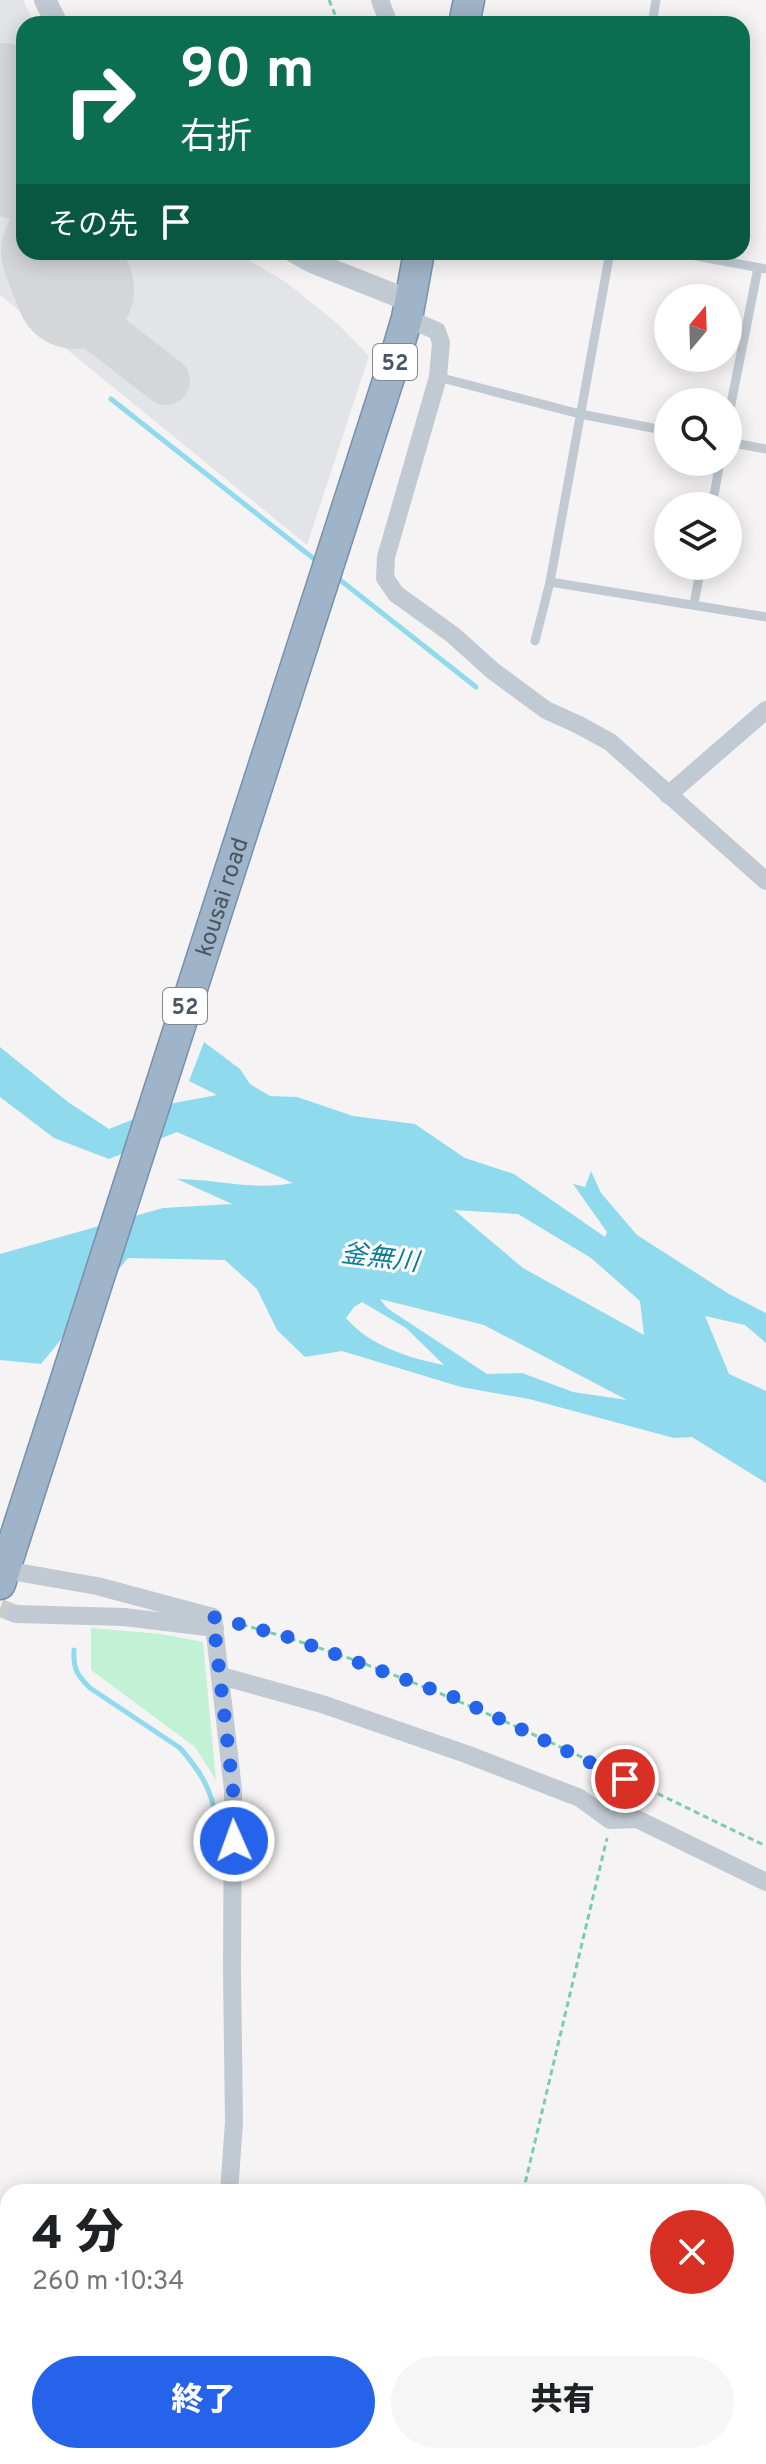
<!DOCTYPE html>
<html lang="ja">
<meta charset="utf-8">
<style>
body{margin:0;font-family:Overpass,"Noto Sans JP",sans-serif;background:#f6f6f6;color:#202124;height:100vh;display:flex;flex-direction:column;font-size:30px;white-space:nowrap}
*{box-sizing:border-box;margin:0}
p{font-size:26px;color:#757577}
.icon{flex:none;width:44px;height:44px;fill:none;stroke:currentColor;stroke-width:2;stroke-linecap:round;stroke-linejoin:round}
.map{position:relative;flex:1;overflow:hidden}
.panel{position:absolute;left:0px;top:2184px;width:766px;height:280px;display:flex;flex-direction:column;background:#fff;border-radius:24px 24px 0 0;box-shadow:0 4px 20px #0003}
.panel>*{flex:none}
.hud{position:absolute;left:16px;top:16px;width:734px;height:244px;border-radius:24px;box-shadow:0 4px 20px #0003;background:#0b6e4f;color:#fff;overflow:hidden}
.needle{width:52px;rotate:19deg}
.controls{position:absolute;left:654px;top:284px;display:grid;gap:16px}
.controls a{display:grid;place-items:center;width:88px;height:88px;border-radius:50%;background:#fff;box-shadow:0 4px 20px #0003;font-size:40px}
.pin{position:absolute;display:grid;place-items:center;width:68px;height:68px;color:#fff;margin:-34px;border:4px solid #fff;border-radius:50%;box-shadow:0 2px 8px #0007}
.me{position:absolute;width:88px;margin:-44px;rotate:358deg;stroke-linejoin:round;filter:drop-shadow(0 0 6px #0008)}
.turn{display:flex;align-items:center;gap:28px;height:168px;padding:0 32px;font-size:36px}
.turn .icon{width:104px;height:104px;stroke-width:2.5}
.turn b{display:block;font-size:56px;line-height:68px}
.then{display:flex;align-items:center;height:76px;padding:0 32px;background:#0003;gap:16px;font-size:30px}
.round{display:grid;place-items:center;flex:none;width:84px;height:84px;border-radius:42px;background:#f6f6f6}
.head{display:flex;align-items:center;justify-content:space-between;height:136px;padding:0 32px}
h1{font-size:48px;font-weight:800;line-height:60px}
.cta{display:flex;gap:16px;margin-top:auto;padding:16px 32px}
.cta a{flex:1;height:92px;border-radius:48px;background:#2563eb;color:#fff;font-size:32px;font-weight:800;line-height:92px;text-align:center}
.cta a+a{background:#f6f6f6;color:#202124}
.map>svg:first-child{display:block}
</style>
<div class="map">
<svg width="766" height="2464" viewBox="0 0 766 2464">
<rect width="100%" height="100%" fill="#f5f3f3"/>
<!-- airport -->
<path fill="#e2e4e7" d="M 0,0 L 23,0 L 34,24 L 24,24 L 24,252 L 235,252 L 287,283 L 338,324 L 369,356 L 307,545 L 0,295 Z"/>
<!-- green -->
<path fill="#c3f1d5" d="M 91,1628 L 161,1634 L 203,1642 L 216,1780 L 195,1747 L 91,1670 Z"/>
<!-- water -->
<path fill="#90daee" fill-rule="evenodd" d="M 204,1042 L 240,1069 L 250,1084 L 270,1096 L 297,1097 L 353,1116 L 415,1124 L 465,1158 L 514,1174 L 605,1237 L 607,1232 L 573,1184 L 585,1187 L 591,1171 L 601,1193 L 637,1235 L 729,1294 L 766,1313 L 766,1343 L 745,1325 L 705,1316 L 729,1374 L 766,1391 L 766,1483 L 692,1437 L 674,1438 L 529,1399 L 461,1387 L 342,1351 L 305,1357 L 277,1330 L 257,1289 L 225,1260 L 128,1258 L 41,1364 L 0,1360 L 0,1254 L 163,1208 L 232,1204 L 177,1179 C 218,1179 252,1191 293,1183 L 177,1132 L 109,1159 L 54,1138 L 0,1097 L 0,1047 L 68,1102 L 109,1129 L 174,1103 L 217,1095 L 189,1081 ZM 454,1210 L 518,1214 L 591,1258 L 640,1301 L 644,1335 L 523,1268 ZM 380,1299 L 484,1325 L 627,1400 L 573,1392 L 522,1373 L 487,1374 L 387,1308 ZM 362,1302 L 406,1328 L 444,1365 C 409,1358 370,1346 346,1318 L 354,1307 Z"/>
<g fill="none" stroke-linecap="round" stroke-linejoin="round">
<!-- stream -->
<g stroke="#90daee" stroke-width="5">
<path d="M 111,399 L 318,562"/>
<path d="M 335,576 L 476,687"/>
<path d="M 74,1650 C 73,1669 77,1675 90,1688 L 180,1748 C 200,1771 212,1789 216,1820"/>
</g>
<!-- taxiway -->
<path stroke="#d5d6d8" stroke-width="48" d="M 75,290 L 87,320 L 166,381"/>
<!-- runway -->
<g stroke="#d5d6d8" stroke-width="118">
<path d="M 0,102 L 24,162"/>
<path d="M 60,252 L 75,290"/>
</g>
<!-- minor-tunnel -->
<path stroke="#caccce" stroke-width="18" stroke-dasharray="18 9" stroke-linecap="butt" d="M 0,1608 L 16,1614"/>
<!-- trunk casing -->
<g stroke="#7690ad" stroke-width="33">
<g id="trunk">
<path d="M 464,24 L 469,0"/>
<path id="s1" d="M 0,1584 L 394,362 L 407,318 L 419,252"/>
</g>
</g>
<!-- path -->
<g stroke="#7ad0a6" stroke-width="3" stroke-dasharray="6 4" stroke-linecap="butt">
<path d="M 329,0 L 339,24"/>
<path d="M 232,1622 C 420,1671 592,1763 766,1846"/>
<path d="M 523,2192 L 607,1838"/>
<path d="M 758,2400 L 766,2402"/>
<path d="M 383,2456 L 395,2464"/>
<path d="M 462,2464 L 464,2456"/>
</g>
<!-- service -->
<g stroke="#c1cad2" stroke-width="9">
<path d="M 652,24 L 656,0"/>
<path d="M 675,252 L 766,269"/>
<path d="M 438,377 L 580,414 L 668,431"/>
<path d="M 728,419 L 758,268"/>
<path d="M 728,442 L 766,449"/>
<path d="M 712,506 L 720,462"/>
<path d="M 550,582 L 766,617"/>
<path d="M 694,604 L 701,566"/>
<path d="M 535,641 L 550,582 L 610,252"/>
</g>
<!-- minor -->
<g stroke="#c1cad2" stroke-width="18">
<path d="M 380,0 L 389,24"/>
<path d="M 407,318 L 437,331 L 441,343 L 438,377 L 386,557 L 385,578 L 396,594 L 453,635 L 493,671 L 546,710 L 579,725 L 610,742 L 766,881"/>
<path d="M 668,795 L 766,710"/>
<path d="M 0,1569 L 97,1586 L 213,1617 L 233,1790 L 232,1970 L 234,2122 L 229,2192"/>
<path d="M 16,1614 L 124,1617 L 215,1628"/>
<path d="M 221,1676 L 322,1704 L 466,1754 L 580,1798 L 610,1820 L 637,1819 L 766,1882"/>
<path d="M 216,2456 L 216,2464"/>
</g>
<!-- tertiary -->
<g stroke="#c1cad2" stroke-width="22">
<path d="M 45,0 L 57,24"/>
<path d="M 294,252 L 312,262 L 410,301"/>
</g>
<!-- secondary -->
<g stroke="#c1cbd6" stroke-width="26">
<path d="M 0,2264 L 8,2269"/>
<path d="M 291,2456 L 303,2464"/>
</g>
<!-- trunk -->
<use href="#trunk" stroke="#9fb4c9" stroke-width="30"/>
</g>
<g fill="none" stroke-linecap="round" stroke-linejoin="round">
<!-- route -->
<path stroke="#2563eb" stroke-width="14" stroke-dasharray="0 25.2" d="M 234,1841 L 233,1790 L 213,1617 L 288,1637 L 456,1698 L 625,1779"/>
</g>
<g text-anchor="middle" stroke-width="6" stroke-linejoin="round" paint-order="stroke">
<!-- shield labels -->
<g fill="#fff" stroke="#808990" stroke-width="2">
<rect x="373" y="344" width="44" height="36" rx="6"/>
<rect x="163" y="988" width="44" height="36" rx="6"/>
</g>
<g font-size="22" font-weight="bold" fill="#4a5661">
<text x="395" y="370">52</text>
<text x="185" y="1014">52</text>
</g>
<!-- street labels -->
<g font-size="24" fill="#4a5661" stroke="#fff">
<text dy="8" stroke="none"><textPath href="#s1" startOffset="722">kousai road</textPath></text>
</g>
<!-- water labels -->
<g font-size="26" font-style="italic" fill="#0c7c9b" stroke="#fff">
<text transform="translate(380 1257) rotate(7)" y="9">釜無川</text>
</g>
</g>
</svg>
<div class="controls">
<a><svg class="needle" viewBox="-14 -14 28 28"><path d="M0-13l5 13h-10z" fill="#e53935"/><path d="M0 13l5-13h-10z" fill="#757577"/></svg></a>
<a><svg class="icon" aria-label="search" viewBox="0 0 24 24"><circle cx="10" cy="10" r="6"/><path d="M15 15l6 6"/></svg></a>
<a><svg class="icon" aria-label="layers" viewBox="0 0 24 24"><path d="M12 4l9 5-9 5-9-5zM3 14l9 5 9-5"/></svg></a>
</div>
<div class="pin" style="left:625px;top:1779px;background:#d93025"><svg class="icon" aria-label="arrive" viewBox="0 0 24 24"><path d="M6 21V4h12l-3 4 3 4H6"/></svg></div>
<svg class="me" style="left:234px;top:1841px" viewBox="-20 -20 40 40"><circle r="17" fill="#2563eb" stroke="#fff" stroke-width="3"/><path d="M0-11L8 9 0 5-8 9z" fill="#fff"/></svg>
<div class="hud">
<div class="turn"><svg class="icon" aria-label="right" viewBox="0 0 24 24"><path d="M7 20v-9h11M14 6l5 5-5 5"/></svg><div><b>90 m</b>右折</div></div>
<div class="then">その先<svg class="icon" aria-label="arrive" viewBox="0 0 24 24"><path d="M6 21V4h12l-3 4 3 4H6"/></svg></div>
</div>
<section class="panel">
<div class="head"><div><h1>4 分</h1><p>260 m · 10:34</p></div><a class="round" style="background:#d93025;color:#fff"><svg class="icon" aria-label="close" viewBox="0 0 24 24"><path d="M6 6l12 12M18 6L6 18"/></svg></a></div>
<div class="cta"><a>終了</a><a>共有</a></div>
</section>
</div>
